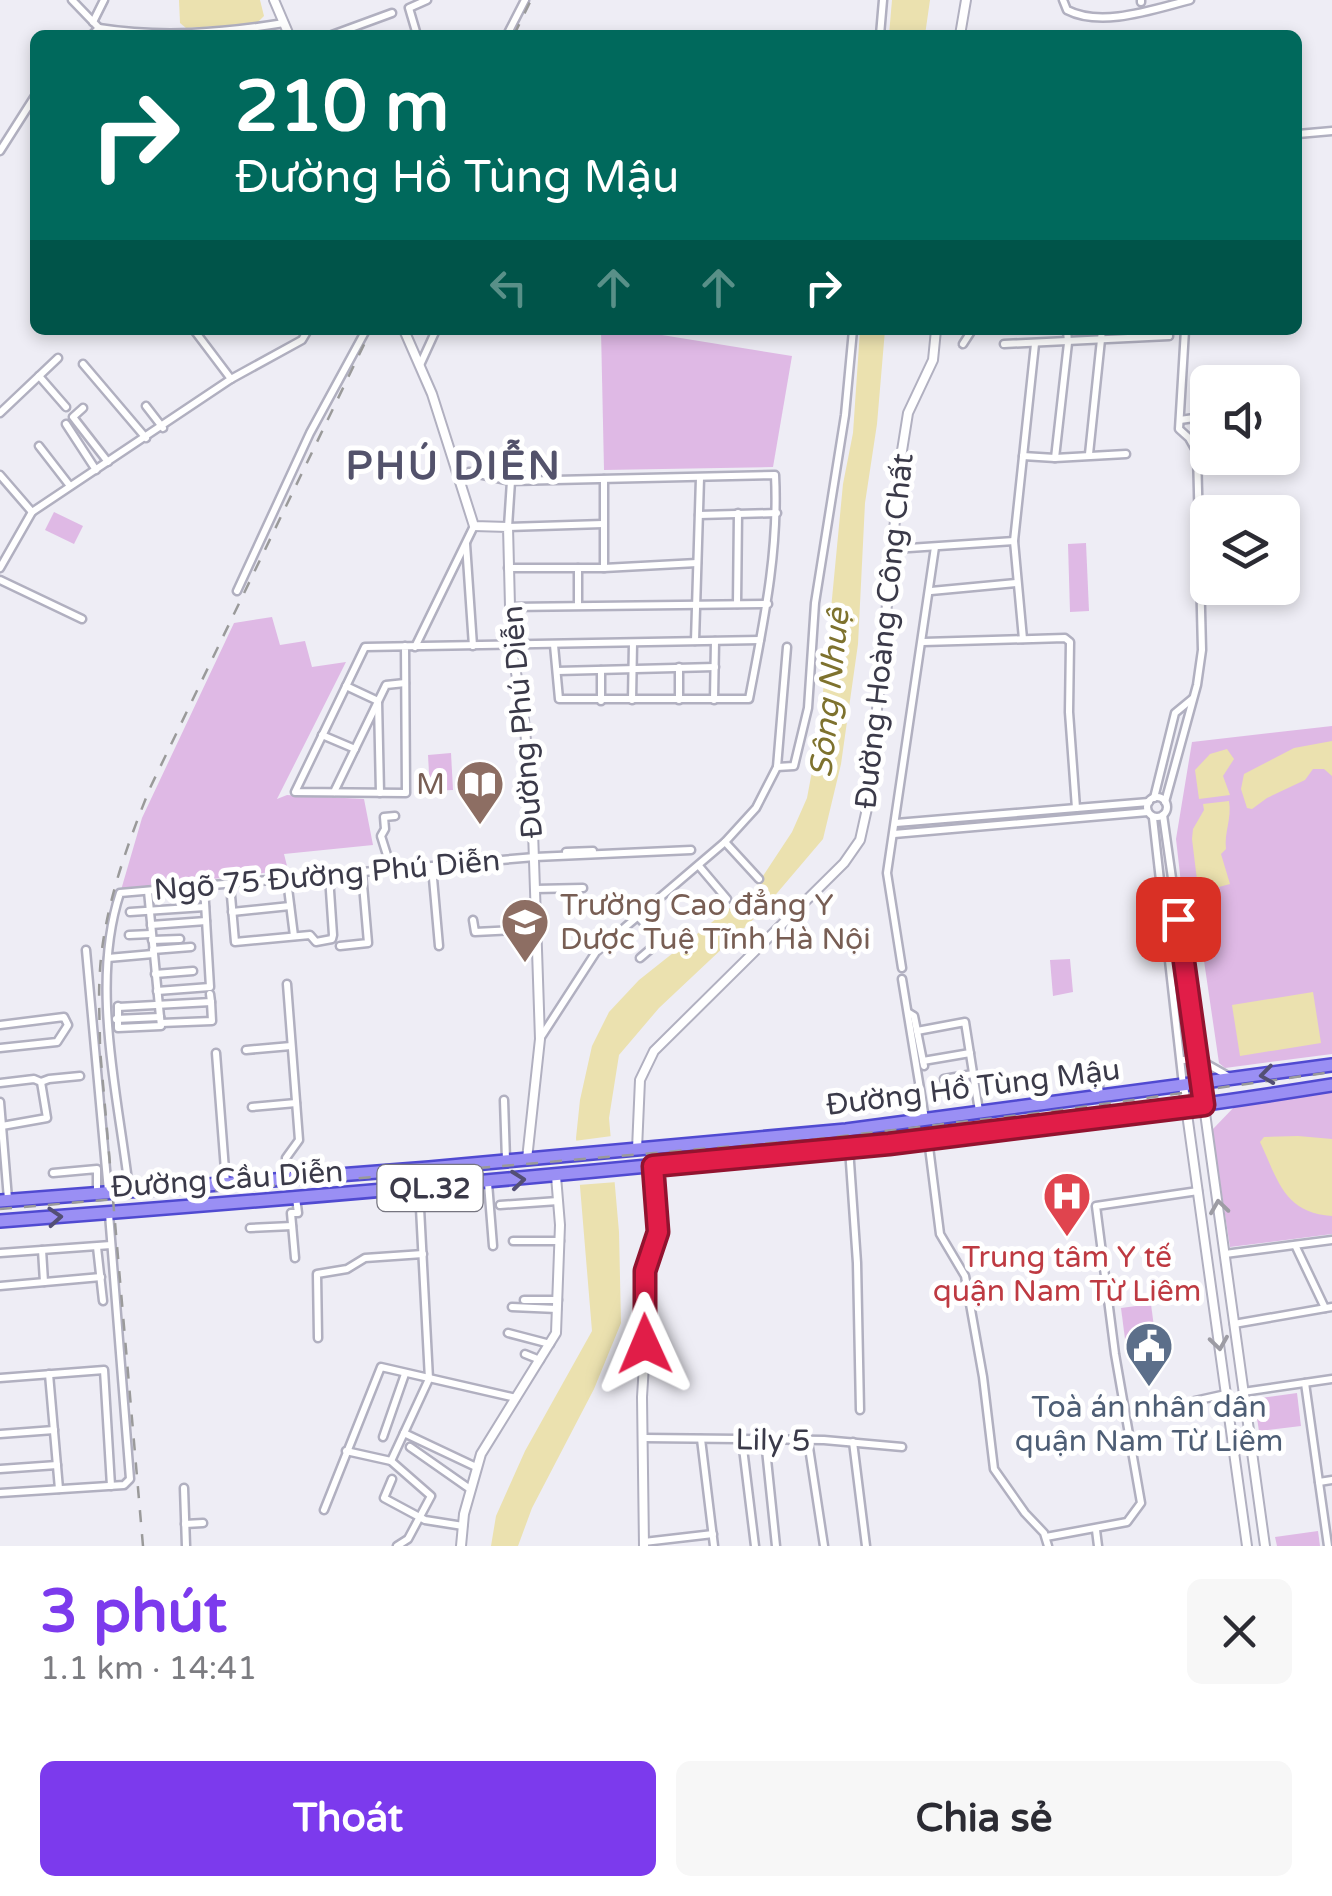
<!DOCTYPE html>
<html lang="vi">
<meta charset="utf-8">
<style>
body{margin:0;font-family:"Varela Round",sans-serif;background:#f7f7f7;color:#2b2b33;height:100vh;display:flex;flex-direction:column;font-size:38px;white-space:nowrap}
*{box-sizing:border-box;margin:0}
p{font-size:32px;color:#7c7c81}
.icon{flex:none;width:55px;height:55px;fill:none;stroke:currentColor;stroke-width:2;stroke-linecap:round;stroke-linejoin:round}
.map{position:relative;height:1546px;overflow:hidden}
.drawer{display:flex;flex-direction:column;background:#fff;flex:1}
.drawer>*{flex:none}
.banner{position:absolute;left:30px;top:30px;width:1272px;height:305px;border-radius:15px;box-shadow:0 5px 15px #0003;background:#00695c;color:#fff;overflow:hidden}
.controls{position:absolute;left:1190px;top:365px;display:grid;gap:20px}
.controls a{display:grid;place-items:center;width:110px;height:110px;border-radius:15px;background:#fff;box-shadow:0 5px 15px #0003;font-size:50px}
.pin{position:absolute;display:grid;place-items:center;width:85px;height:85px;color:#fff;margin:-42px;border-radius:20px;box-shadow:0 5px 15px #0006}
.me{position:absolute;width:110px;margin:-55px;rotate:359deg;stroke-linejoin:round;filter:drop-shadow(0 0 8px #0008)}
.turn{display:flex;align-items:center;gap:35px;height:210px;padding:0 40px;font-size:45px}
.turn .icon{width:130px;height:130px;stroke-width:2.5}
.turn b{display:block;font-size:70px;line-height:85px}
.lanes{display:flex;align-items:center;height:95px;padding:0 40px;background:#0003;justify-content:center;gap:50px;direction:ltr}
.lanes .off{opacity:.35}
.round{display:grid;place-items:center;flex:none;width:105px;height:105px;border-radius:15px;background:#f7f7f7}
.summary{display:flex;align-items:center;justify-content:space-between;height:170px;padding:0 40px}
h1{font-size:60px;font-weight:800;line-height:75px;color:#7c3aed}
.action{display:flex;gap:20px;margin-top:auto;padding:20px 40px}
.action a{flex:1;height:115px;border-radius:15px;background:#7c3aed;color:#fff;font-size:40px;font-weight:800;line-height:115px;text-align:center}
.action a+a{background:#f7f7f7;color:#2b2b33}
.map>svg:first-child{display:block}
</style>
<div class="map">
<svg width="1332" height="1546" viewBox="0 0 1332 1546">
<rect width="100%" height="100%" fill="#eeedf5"/>
<!-- green -->
<g fill="#dfb9e5">
<path d="M 601,330 L 631,330 L 792,356 L 773,467 L 604,470 Z"/>
<path d="M 54,512 L 83,526 L 74,544 L 45,530 Z"/>
<path d="M 1086,543 L 1089,611 L 1070,612 L 1068,544 Z"/>
<path d="M 272,617 L 280,645 L 305,641 L 312,667 L 346,662 L 277,799 L 287,795 L 364,799 L 373,845 L 284,854 L 288,870 L 121,890 L 142,818 L 234,623 Z"/>
<path d="M 1332,726 L 1332,1054 L 1225,1068 L 1219,1063 L 1197,913 L 1183,901 L 1176,839 L 1192,742 Z"/>
<path d="M 451,753 L 453,790 L 430,791 L 428,755 Z"/>
<path d="M 1070,959 L 1073,992 L 1053,996 L 1050,960 Z"/>
<path d="M 1332,1089 L 1332,1234 L 1230,1247 L 1212,1130 L 1238,1103 Z"/>
<path d="M 1151,1304 L 1155,1335 L 1125,1339 L 1121,1308 Z"/>
<path d="M 1297,1393 L 1301,1426 L 1259,1431 L 1255,1406 L 1260,1398 Z"/>
<path d="M 1318,1531 L 1320,1546 L 1277,1546 L 1275,1537 Z"/>
</g>
<!-- water -->
<g fill="#ebe1af">
<path d="M 179,0 L 260,0 L 264,16 L 256,24 L 186,28 L 180,23 Z"/>
<path d="M 892,0 L 930,0 L 925,35 L 889,35 Z"/>
<path d="M 860,330 L 885,330 L 877,424 L 865,503 L 858,644 L 841,764 L 823,839 L 760,913 L 659,1008 L 619,1055 L 609,1118 L 619,1232 L 621,1323 L 594,1389 L 532,1508 L 518,1546 L 491,1546 L 496,1516 L 525,1451 L 592,1331 L 576,1138 L 580,1100 L 592,1046 L 609,1012 L 639,980 L 755,888 L 792,832 L 807,798 L 819,734 L 843,484 L 853,433 Z"/>
<path d="M 1332,741 L 1332,776 L 1324,769 L 1313,769 L 1305,780 L 1267,798 L 1252,809 L 1247,808 L 1241,789 L 1244,774 L 1294,748 Z"/>
<path d="M 1227,749 L 1234,759 L 1223,776 L 1230,795 L 1199,799 L 1195,770 L 1210,754 Z"/>
<path d="M 1229,801 C 1232,819 1224,832 1226,849 L 1221,854 L 1230,884 L 1204,891 L 1197,880 L 1192,839 L 1193,829 L 1204,810 L 1203,804 Z"/>
<path d="M 1313,992 L 1321,1043 L 1240,1056 L 1232,1005 Z"/>
<path d="M 1298,1136 L 1332,1139 L 1332,1216 C 1284,1213 1278,1180 1260,1142 L 1264,1137 Z"/>
</g>
<!-- pier -->
<path fill="#eeedf5" d="M 612,1136 L 617,1182 L 578,1185 L 574,1141 Z"/>
<g fill="none" stroke-linecap="round" stroke-linejoin="round">
<!-- minor casing -->
<g stroke="#b1b0c0" stroke-width="11">
<g id="minor">
<path d="M 72,0 L 99,28"/>
<path d="M 1063,0 L 1067,10 C 1102,28 1154,9 1190,0"/>
<path d="M 1141,0 L 1141,2"/>
<path d="M 93,22 L 104,0"/>
<path d="M 92,35 L 99,28 C 162,38 222,33 284,23"/>
<path d="M 332,35 L 392,13"/>
<path d="M 417,35 L 409,8 L 427,0"/>
<path d="M 507,35 L 525,0"/>
<path d="M 880,35 L 883,0"/>
<path d="M 1298,134 L 1332,131"/>
<path d="M 0,151 L 35,96"/>
<path d="M 194,330 L 231,379"/>
<path d="M 963,344 L 972,330"/>
<path d="M 1004,344 L 1169,336"/>
<path d="M 83,364 L 146,438"/>
<path d="M 420,365 L 436,330"/>
<path d="M 39,376 L 66,407"/>
<path d="M 146,406 L 163,428"/>
<path d="M 83,408 L 73,417 L 108,462"/>
<path d="M 0,413 L 58,358"/>
<path d="M 1180,420 L 1208,416"/>
<path d="M 66,424 L 96,470"/>
<path d="M 39,446 L 70,486"/>
<path d="M 1089,454 L 1102,330"/>
<path d="M 1023,456 L 1055,458 L 1126,454"/>
<path d="M 1055,458 L 1068,343 L 1067,330"/>
<path d="M 469,472 L 511,481 L 775,475 C 779,552 763,625 749,699 L 559,699 L 554,645"/>
<path d="M 0,475 L 32,512 L 231,379 L 302,340 L 308,330"/>
<path d="M 604,479 L 604,568"/>
<path d="M 511,481 L 508,527 L 603,524"/>
<path d="M 699,515 L 777,513"/>
<path d="M 466,544 L 473,646"/>
<path d="M 894,549 L 1014,541"/>
<path d="M 0,568 L 32,512"/>
<path d="M 508,568 L 604,568 L 697,563"/>
<path d="M 0,580 L 82,619"/>
<path d="M 237,591 L 310,433 L 366,330"/>
<path d="M 931,591 L 1016,583"/>
<path d="M 737,604 L 738,513"/>
<path d="M 578,605 L 578,568"/>
<path d="M 510,607 L 768,604"/>
<path d="M 1023,639 L 1014,541 L 1035,344"/>
<path d="M 695,641 L 700,478"/>
<path d="M 923,642 L 1065,638 L 1070,642 L 1069,712 L 1076,808"/>
<path d="M 405,646 L 406,793 L 295,792 L 365,647 L 760,640"/>
<path d="M 415,647 L 474,526"/>
<path d="M 679,667 L 679,700"/>
<path d="M 557,671 L 715,667"/>
<path d="M 346,686 L 378,701 L 380,793"/>
<path d="M 632,700 L 633,643"/>
<path d="M 714,700 L 715,641"/>
<path d="M 601,701 L 601,670"/>
<path d="M 322,735 L 355,749"/>
<path d="M 777,767 L 794,766 L 808,708 L 815,603 L 845,415 L 853,330"/>
<path d="M 334,792 L 386,685 L 405,683"/>
<circle cx="1157" cy="807" r="10"/>
<path d="M 1154,798 L 1175,713 L 1192,699"/>
<path d="M 1165,802 L 1197,685 L 1202,650 L 1197,452 L 1189,438 L 1179,429 L 1185,330"/>
<path d="M 1163,815 L 1201,1082"/>
<path d="M 1153,818 L 1183,1085"/>
<path d="M 896,823 L 1149,802"/>
<path d="M 894,834 L 1148,812"/>
<path d="M 725,842 L 759,879"/>
<path d="M 566,852 L 593,851"/>
<path d="M 699,866 L 727,899"/>
<path d="M 432,867 L 439,946"/>
<path d="M 392,871 L 381,836 L 385,829 L 384,817 L 395,816"/>
<path d="M 287,880 L 294,936"/>
<path d="M 230,884 L 235,942 L 310,935 L 316,942 L 332,939 L 333,935 L 329,876"/>
<path d="M 535,889 L 583,888"/>
<path d="M 148,891 L 160,1017"/>
<path d="M 130,912 L 205,907"/>
<path d="M 232,912 L 290,906"/>
<path d="M 639,918 L 661,940 L 640,958"/>
<path d="M 473,920 L 475,932 L 535,929"/>
<path d="M 151,925 L 206,921"/>
<path d="M 129,935 L 151,934"/>
<path d="M 152,940 L 180,939"/>
<path d="M 340,946 L 368,943 L 362,873"/>
<path d="M 86,950 L 108,1191"/>
<path d="M 153,950 L 191,947"/>
<path d="M 108,958 L 153,954"/>
<path d="M 902,968 L 887,873 L 935,547"/>
<path d="M 155,974 L 193,971"/>
<path d="M 902,979 L 925,1119"/>
<path d="M 157,991 L 210,987 L 204,886"/>
<path d="M 118,1006 L 118,1028 L 161,1026 L 160,1017"/>
<path d="M 118,1007 L 211,1002 L 210,994"/>
<path d="M 909,1013 L 914,1016 L 924,1066"/>
<path d="M 116,1019 L 160,1017"/>
<path d="M 161,1023 L 212,1021 L 211,1002"/>
<path d="M 0,1025 L 64,1017 L 68,1025 L 57,1042 L 0,1048"/>
<path d="M 917,1031 L 965,1022 L 979,1111"/>
<path d="M 541,1037 L 596,952 L 725,842 L 756,808 L 777,767 L 787,647"/>
<path d="M 246,1050 L 291,1046"/>
<path d="M 216,1053 L 226,1183"/>
<path d="M 1183,1060 L 1198,1059 L 1228,1076"/>
<path d="M 923,1061 L 970,1053"/>
<path d="M 1098,1074 L 1100,1096"/>
<path d="M 944,1079 L 973,1074"/>
<path d="M 0,1083 L 34,1079 L 41,1082 L 49,1079 L 80,1076"/>
<path d="M 504,1100 L 506,1160"/>
<path d="M 0,1102 L 8,1199"/>
<path d="M 252,1107 L 296,1103"/>
<path d="M 2,1126 L 47,1118 L 41,1082"/>
<path d="M 928,1139 L 940,1234 L 965,1276 L 983,1377 L 994,1469 L 1025,1513 L 1044,1533 L 1048,1546"/>
<path d="M 849,1148 L 857,1263 L 860,1410"/>
<path d="M 53,1173 L 97,1169 L 97,1193"/>
<path d="M 287,1177 L 286,1158 L 299,1140 L 287,984"/>
<path d="M 488,1183 L 493,1246"/>
<path d="M 129,1189 C 118,1095 90,984 120,893 L 535,857 L 691,850"/>
<path d="M 500,1205 L 558,1201"/>
<path d="M 250,1228 L 292,1226"/>
<path d="M 513,1241 L 560,1241"/>
<path d="M 1295,1245 L 1325,1308"/>
<path d="M 97,1247 L 103,1301"/>
<path d="M 42,1250 L 44,1282"/>
<path d="M 0,1253 L 111,1245"/>
<path d="M 1225,1254 L 1332,1240"/>
<path d="M 295,1258 L 291,1213 L 298,1213 L 296,1198"/>
<path d="M 0,1286 L 101,1277"/>
<path d="M 524,1300 L 558,1300"/>
<path d="M 512,1307 L 557,1309"/>
<path d="M 1234,1324 L 1332,1307"/>
<path d="M 508,1333 L 550,1344"/>
<path d="M 318,1338 L 317,1274 L 347,1269 L 365,1258 L 423,1254"/>
<path d="M 525,1354 L 540,1360"/>
<path d="M 49,1374 L 59,1489"/>
<path d="M 0,1378 L 104,1370 L 111,1486"/>
<path d="M 1305,1383 L 1328,1546"/>
<path d="M 1243,1392 L 1332,1379"/>
<path d="M 1154,1410 L 1226,1394"/>
<path d="M 404,1433 L 429,1379 L 419,1189"/>
<path d="M 0,1434 L 54,1430"/>
<path d="M 383,1437 L 405,1374"/>
<path d="M 644,1438 L 824,1440 L 902,1447"/>
<path d="M 701,1439 L 714,1546"/>
<path d="M 742,1440 L 755,1546"/>
<path d="M 765,1440 L 776,1546"/>
<path d="M 808,1441 L 824,1546"/>
<path d="M 853,1442 L 866,1546"/>
<path d="M 410,1447 L 470,1489"/>
<path d="M 346,1451 L 391,1461 L 431,1496 L 408,1539 L 397,1546"/>
<path d="M 391,1461 L 404,1433 L 476,1467"/>
<path d="M 0,1469 L 57,1465"/>
<path d="M 392,1479 L 384,1498 L 425,1520 L 463,1526"/>
<path d="M 1319,1482 L 1332,1480"/>
<path d="M 184,1488 L 186,1546"/>
<path d="M 0,1493 L 124,1485 L 130,1479 L 109,1214"/>
<path d="M 324,1510 L 381,1367 L 516,1398"/>
<path d="M 185,1524 L 203,1523"/>
<path d="M 1096,1530 L 1098,1546"/>
<path d="M 1046,1537 L 1127,1522 L 1141,1503 L 1115,1354 L 1096,1206 L 1198,1191"/>
<path d="M 644,1542 L 713,1534"/>
</g>
</g>
<!-- tertiary casing -->
<g stroke="#b1b0c0" stroke-width="12">
<g id="tertiary">
<path d="M 274,0 L 289,35"/>
<path d="M 960,35 L 966,0"/>
<path d="M 404,330 L 432,394 L 474,526 L 508,527 L 511,646 L 523,710 L 532,801 L 540,1039 L 527,1159"/>
<path d="M 1201,1084 L 1265,1546"/>
<path d="M 1183,1085 L 1247,1546"/>
<path d="M 637,1149 L 640,1080 L 654,1051 L 844,863 L 860,840 L 868,804 L 901,457 L 908,413 L 933,360 L 936,330"/>
<path d="M 461,1546 L 464,1514 L 481,1454 L 556,1333 L 560,1225 L 556,1176"/>
<path d="M 644,1546 L 642,1397 L 647,1316 L 645,1271 L 658,1231 L 659,1217 L 653,1166"/>
</g>
</g>
<!-- trunk casing -->
<g stroke="#504ad1" stroke-width="16">
<g id="trunk">
<path d="M 0,1201 L 429,1168 L 846,1130 L 1332,1065"/>
<path d="M 0,1221 C 226,1204 452,1185 679,1163 C 897,1143 1115,1120 1332,1085"/>
</g>
</g>
<!-- minor -->
<use href="#minor" stroke="#fff" stroke-width="6"/>
<!-- tertiary -->
<use href="#tertiary" stroke="#fff" stroke-width="8"/>
<!-- trunk -->
<use href="#trunk" stroke="#9a8ff4" stroke-width="11"/>
<!-- rail -->
<g stroke="#9a9a9a" stroke-width="2.5" stroke-dasharray="12 12" stroke-linecap="butt">
<path d="M 514,35 L 531,0"/>
<path d="M 0,1209 L 817,1139 L 1046,1112 L 1332,1072"/>
<path d="M 143,1546 L 100,1049 C 100,1023 98,996 100,970 C 104,908 127,845 150,788 L 371,330"/>
</g>
</g>
<!-- one-way arrows -->
<defs><path id="oneway-chevron" d="M-2-3.5L2.5 0L-2 3.5" fill="none" stroke-width="1.6" stroke-linecap="round" stroke-linejoin="round" transform="scale(2.5)"/></defs>
<g stroke="#534f74">
<use href="#oneway-chevron" transform="translate(1267 1075) rotate(172)"/>
<use href="#oneway-chevron" transform="translate(518 1180) rotate(-6)"/>
<use href="#oneway-chevron" transform="translate(55 1217) rotate(-4)"/>
</g>
<g stroke="#9d9ca4">
<use href="#oneway-chevron" transform="translate(1219 1207) rotate(-98)"/>
<use href="#oneway-chevron" transform="translate(1219 1343) rotate(82)"/>
</g>
<g fill="none" stroke-linecap="round" stroke-linejoin="round">
<!-- route casing -->
<g stroke="#92132f" stroke-width="25">
<path id="route" d="M 645,1344 L 645,1271 L 658,1232 L 653,1166 L 889,1144 L 1204,1105 L 1178,919"/>
</g>
<!-- route -->
<use href="#route" stroke="#e11d48" stroke-width="18"/>
</g>
<!-- icons -->
<defs>
<g id="library-pin" transform="scale(2.5)"><path d="M0 17L-7.5 6A9.5 9.5 0 1 1 7.5 6Z" fill="#8d6e63" stroke="#fff"/><path d="M-6-4Q-3-5.5-.7-3.5V5Q-3 3-6 4ZM6-4Q3-5.5 .7-3.5V5Q3 3 6 4Z" fill="#fff"/></g>
<g id="university-pin" transform="scale(2.5)"><path d="M0 17L-7.5 6A9.5 9.5 0 1 1 7.5 6Z" fill="#8d6e63" stroke="#fff"/><path d="M0-5L7-2L0 1L-7-2ZM-4 1L0 2.5L4 1V4Q0 6-4 4Z" fill="#fff"/></g>
<g id="hospital-pin" transform="scale(2.5)"><path d="M0 17L-7.5 6A9.5 9.5 0 1 1 7.5 6Z" fill="#e0444e" stroke="#fff"/><path d="M-5-5h3v3.5h4V-5h3V5h-3V1.5h-4V5h-3Z" fill="#fff"/></g>
<g id="civic-pin" transform="scale(2.5)"><path d="M0 17L-7.5 6A9.5 9.5 0 1 1 7.5 6Z" fill="#5c6f8a" stroke="#fff"/><path d="M-.6-6.5H3V-4.5H.6V-3L4-1V1h2V6H-6V1h2V-1L-.6-3ZM-1.2 2.5V6h2.4V2.5Z" fill="#fff"/></g>
</defs>
<g fill-rule="evenodd">
<use href="#library-pin" x="480" y="784"/>
<use href="#university-pin" x="525" y="922"/>
<use href="#hospital-pin" x="1067" y="1196"/>
<use href="#civic-pin" x="1149" y="1346"/>
</g>
<g text-anchor="middle" stroke-width="10" stroke-linejoin="round" paint-order="stroke">
<!-- shield labels -->
<rect fill="#fff" stroke="#767580" stroke-width="2.5" x="377.5" y="1165" width="105" height="46" rx="8"/>
<g font-size="28" font-weight="bold" fill="#3b3a49">
<text x="430" y="1198">QL.32</text>
</g>
<!-- street labels -->
<g font-size="30" fill="#3b3a49" stroke="#fff">
<text transform="translate(884 631) rotate(-84)" y="10">Đường Hoàng Công Chất</text>
<text transform="translate(522 722) rotate(-95)" y="10">Đường Phú Diễn</text>
<text transform="translate(327 875) rotate(-5)" y="10">Ngõ 75 Đường Phú Diễn</text>
<text transform="translate(973 1087) rotate(-7)" y="10">Đường Hồ Tùng Mậu</text>
<text transform="translate(227 1179) rotate(-4)" y="10">Đường Cầu Diễn</text>
<text transform="translate(773 1440) rotate(1)" y="10">Lily 5</text>
</g>
<!-- education labels -->
<g font-size="30" fill="#785e54" stroke="#fff" text-anchor="end">
<text x="445" y="794">M</text>
<text x="560" y="915" text-anchor="start">Trường Cao đẳng Y<tspan x="560" dy="34">Dược Tuệ Tĩnh Hà Nội</tspan></text>
</g>
<!-- health labels -->
<g font-size="30" fill="#be3a42" stroke="#fff">
<text x="1067" y="1267">Trung tâm Y tế<tspan x="1067" dy="34">quận Nam Từ Liêm</tspan></text>
</g>
<!-- service labels -->
<g font-size="30" fill="#4e5e75" stroke="#fff">
<text x="1149" y="1417">Toà án nhân dân<tspan x="1149" dy="34">quận Nam Từ Liêm</tspan></text>
</g>
<!-- water labels -->
<g font-size="32" font-style="italic" fill="#7e722e" stroke="#fff">
<text transform="translate(829 693) rotate(-84)" y="11">Sông Nhuệ</text>
</g>
<!-- district labels -->
<g font-size="40" font-weight="bold" letter-spacing="2.5" fill="#53526b" stroke="#fff">
<text x="454" y="479">PHÚ DIỄN</text>
</g>
</g>
</svg>
<div class="controls">
<a><svg class="icon" aria-label="sound" viewBox="0 0 24 24"><path d="M4 9h4l5-4v14l-5-4H4zM17 9q2 3 0 6"/></svg></a>
<a><svg class="icon" aria-label="layers" viewBox="0 0 24 24"><path d="M12 4l9 5-9 5-9-5zM3 14l9 5 9-5"/></svg></a>
</div>
<div class="pin" style="left:1178px;top:919px;background:#d93025"><svg class="icon" aria-label="arrive" viewBox="0 0 24 24"><path d="M6 21V4h12l-3 4 3 4H6"/></svg></div>
<svg class="me" style="left:645px;top:1344px" viewBox="-20 -20 40 40"><path d="M0-17L14 15 0 8-14 15z" fill="#e11d48" stroke="#fff" stroke-width="4"/></svg>
<div class="banner">
<div class="turn"><svg class="icon" aria-label="right" viewBox="0 0 24 24"><path d="M7 20v-9h11M14 6l5 5-5 5"/></svg><div><b>210 m</b>Đường Hồ Tùng Mậu</div></div>
<div class="lanes"><svg class="icon off" aria-label="left" viewBox="0 0 24 24"><path d="M17 20v-9H6M10 6l-5 5 5 5"/></svg><svg class="icon off" aria-label="ahead" viewBox="0 0 24 24"><path d="M12 20V5M6 11l6-6 6 6"/></svg><svg class="icon off" aria-label="ahead" viewBox="0 0 24 24"><path d="M12 20V5M6 11l6-6 6 6"/></svg><svg class="icon" aria-label="right" viewBox="0 0 24 24"><path d="M7 20v-9h11M14 6l5 5-5 5"/></svg></div>
</div>
</div>
<section class="drawer">
<div class="summary"><div><h1>3 phút</h1><p>1.1 km · 14:41</p></div><a class="round"><svg class="icon" aria-label="close" viewBox="0 0 24 24"><path d="M6 6l12 12M18 6L6 18"/></svg></a></div>
<div class="action"><a>Thoát</a><a>Chia sẻ</a></div>
</section>
